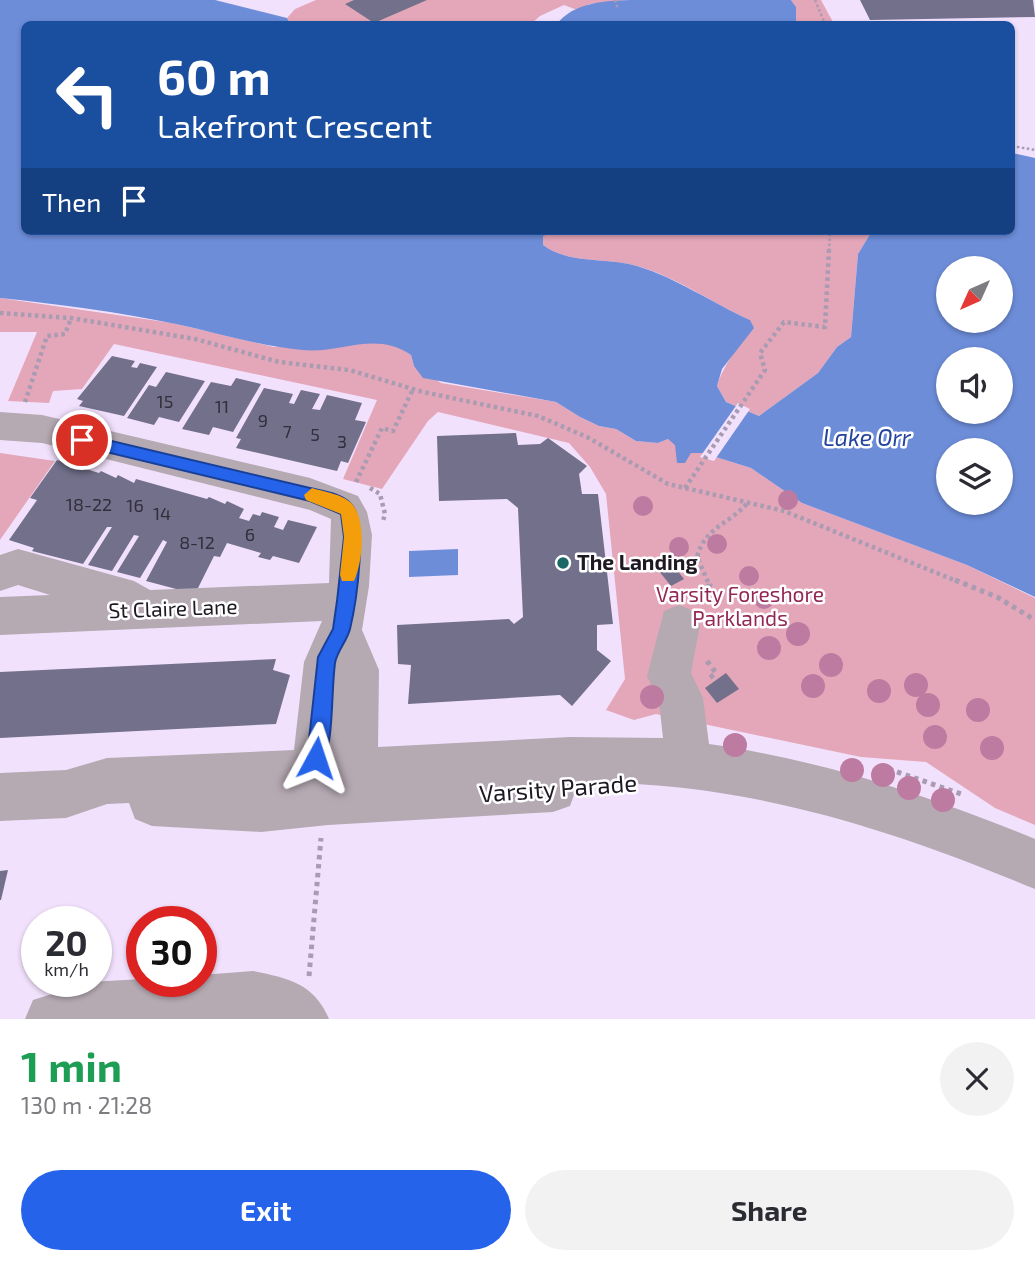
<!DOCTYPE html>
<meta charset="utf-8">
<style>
body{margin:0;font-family:"Exo 2",sans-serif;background:#f2f2f3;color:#2b2b33;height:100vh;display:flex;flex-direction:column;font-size:26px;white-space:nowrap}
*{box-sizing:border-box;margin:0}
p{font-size:23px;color:#7c7c81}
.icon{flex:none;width:38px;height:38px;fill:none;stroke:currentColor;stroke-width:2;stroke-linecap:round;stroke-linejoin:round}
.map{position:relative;height:1019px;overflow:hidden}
.sheet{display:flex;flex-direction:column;background:#fff;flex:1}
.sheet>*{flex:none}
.guide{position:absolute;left:21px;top:21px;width:994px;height:214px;border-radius:10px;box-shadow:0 2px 5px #0004;background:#1a4fa0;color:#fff;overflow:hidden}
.needle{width:46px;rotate:225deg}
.controls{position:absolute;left:936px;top:256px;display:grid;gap:14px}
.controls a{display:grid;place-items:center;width:77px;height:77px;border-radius:50%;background:#fff;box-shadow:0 2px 5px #0004;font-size:35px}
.speed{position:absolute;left:21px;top:906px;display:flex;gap:14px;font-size:35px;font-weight:700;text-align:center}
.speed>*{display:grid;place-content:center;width:91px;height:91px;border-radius:50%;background:#fff;box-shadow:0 2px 5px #0004;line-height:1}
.speed small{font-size:18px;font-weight:400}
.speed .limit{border:10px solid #d22;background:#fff;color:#111}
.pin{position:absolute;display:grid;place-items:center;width:60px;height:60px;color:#fff;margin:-30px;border:4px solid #fff;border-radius:50%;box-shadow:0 2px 7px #0007}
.me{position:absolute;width:77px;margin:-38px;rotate:5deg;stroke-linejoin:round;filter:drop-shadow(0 0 5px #0008)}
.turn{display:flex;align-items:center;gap:24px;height:147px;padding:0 21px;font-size:32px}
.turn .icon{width:91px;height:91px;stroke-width:2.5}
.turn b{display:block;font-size:49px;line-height:60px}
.then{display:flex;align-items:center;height:66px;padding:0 21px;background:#0003;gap:14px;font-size:26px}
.round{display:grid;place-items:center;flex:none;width:74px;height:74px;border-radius:37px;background:#f2f2f3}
.summary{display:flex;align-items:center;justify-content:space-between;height:119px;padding:0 21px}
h1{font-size:42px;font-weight:700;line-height:52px;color:#1e9e55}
.action{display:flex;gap:14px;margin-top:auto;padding:14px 21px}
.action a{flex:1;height:80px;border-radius:42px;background:#2563eb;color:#fff;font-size:28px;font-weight:700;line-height:80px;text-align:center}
.action a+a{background:#f2f2f3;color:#2b2b33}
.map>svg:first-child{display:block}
</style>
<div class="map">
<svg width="1035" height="1019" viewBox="0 0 1035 1019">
<rect width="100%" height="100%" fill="#f2e1fd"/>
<!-- green -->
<g fill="#e4a7b9">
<path d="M 316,0 L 630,0 L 590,4 L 577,10 L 564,5 L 540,16 L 531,24 L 290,24 L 287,18 L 295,9 Z"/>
<path d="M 791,0 L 821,0 L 834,24 L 796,24 L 796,7 Z"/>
<path d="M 557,231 L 872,231 L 858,254 L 851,337 L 837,347 L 818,373 L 759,416 L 726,402 L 717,386 C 725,361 741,347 750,320 C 712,303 677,277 637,266 C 607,257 570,265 543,245 L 543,235 Z"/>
<path d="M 0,298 L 172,323 L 274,347 L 382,342 L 399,347 L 411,355 L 414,366 L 441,383 L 556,402 L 580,417 L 599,426 L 616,429 L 636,441 L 658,443 L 668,439 L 691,453 L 703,453 L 751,468 L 802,503 L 967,565 L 1035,598 L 1035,825 L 995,808 L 926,762 L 861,757 L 656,714 L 634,720 L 606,710 L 625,679 L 606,494 L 590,467 L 569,443 L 438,412 L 428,421 L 382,489 L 343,479 L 377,400 L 114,344 L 82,389 L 53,391 L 49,403 L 8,401 L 37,332 L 0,332 Z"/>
<path d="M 0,453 L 55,461 L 0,540 Z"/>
</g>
<!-- water -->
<g fill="#6d8dd8" fill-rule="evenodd">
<path d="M 0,0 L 215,0 L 287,18 L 290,24 L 24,24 L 24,231 L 557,231 L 543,236 L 543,245 C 570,265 607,257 637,266 C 677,278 712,303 750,320 L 754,328 L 722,369 L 717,386 L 726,402 L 759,416 L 818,373 L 837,347 L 851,337 L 858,254 L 872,231 L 1012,231 L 1012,153 L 1035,158 L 1035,597 L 967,565 L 802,503 L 751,468 L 703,453 L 691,453 L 685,463 L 677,463 L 675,445 L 668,439 L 658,443 L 636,441 L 616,429 L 599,426 L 580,417 L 556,402 L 423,378 L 414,366 L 411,355 C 375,330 341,354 302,350 C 259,346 218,333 176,324 C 118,312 58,304 0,298 ZM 948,268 L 1001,268 L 1001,320 L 948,320 ZM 948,359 L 1001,359 L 1001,411 L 948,411 ZM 948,450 L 1001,450 L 1001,502 L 948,502 Z"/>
<path d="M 630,0 L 791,0 L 796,7 L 796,24 L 557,24 C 574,2 605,1 630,0 Z"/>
<path d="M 458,549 L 458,575 L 409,577 L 409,551 Z"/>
</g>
<!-- pier -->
<path fill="#f2e1fd" d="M 738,403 L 750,409 L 714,461 L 700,457 Z"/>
<!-- building -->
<g fill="#72708b">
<path d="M 354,0 L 427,0 L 374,23 L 345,4 Z"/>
<path d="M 860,0 L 1033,0 L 1035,17 L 870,20 Z"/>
<path d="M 112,356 L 135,361 L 131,367 L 137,368 L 140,363 L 157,367 L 124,416 L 79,406 L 83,401 L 77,399 Z"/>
<path d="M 166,372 L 205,381 L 179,422 L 159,417 L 154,425 L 127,418 L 149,385 L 156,387 Z"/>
<path d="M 236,378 L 261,384 L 233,432 L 213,427 L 209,435 L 182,429 L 211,382 L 231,386 Z"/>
<path d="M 264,388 L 293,394 L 289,403 L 294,404 L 301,390 L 320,394 L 312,409 L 320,410 L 327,395 L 362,403 L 355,420 L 366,422 L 348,463 L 341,461 L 337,471 L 236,448 L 241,439 L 236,438 Z"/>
<path d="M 516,433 L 518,445 L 540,444 L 548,438 L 587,466 L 579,474 L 582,494 L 598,494 L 613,624 L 597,625 L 597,650 L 611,661 L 572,706 L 560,695 L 408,704 L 411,665 L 398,664 L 397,625 L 509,619 L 514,624 L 523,617 L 518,508 L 507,499 L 439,501 L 437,436 Z"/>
<path d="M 57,460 L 99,473 L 101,471 L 116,478 L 118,475 L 134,483 L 136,479 L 207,499 L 209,497 L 225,504 L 227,501 L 244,509 L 239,518 L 249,521 L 253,514 L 260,516 L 262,512 L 279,517 L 274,527 L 283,530 L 288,520 L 317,527 L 299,563 L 273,556 L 270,560 L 258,557 L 261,553 L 227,543 L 220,557 L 214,556 L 195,594 L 146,581 L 167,542 L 163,540 L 140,578 L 117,572 L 139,536 L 134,535 L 112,571 L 88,565 L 112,527 L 107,527 L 83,564 L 32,551 L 34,548 L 9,540 L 37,500 L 30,498 Z"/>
<path d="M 672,564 L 684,579 L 671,586 L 659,571 Z"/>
<path d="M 276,659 L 273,670 L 290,675 L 276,724 L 0,738 L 0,672 Z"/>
<path d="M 726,673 L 739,689 L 717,703 L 705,688 Z"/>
<path d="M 8,870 L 1,900 L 0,900 L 0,871 Z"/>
</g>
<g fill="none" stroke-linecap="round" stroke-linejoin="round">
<!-- path-far2 -->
<g stroke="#a99bb1" stroke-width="2.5" stroke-dasharray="2.5 2.5" stroke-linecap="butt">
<path d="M 615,0 L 618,9"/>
<path d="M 815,0 L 825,24"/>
<path d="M 1012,146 L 1035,150"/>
<path d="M 829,251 L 830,231"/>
</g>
<!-- path-far1 -->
<g stroke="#a99bb1" stroke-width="4.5" stroke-dasharray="3.5 3.5" stroke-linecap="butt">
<path d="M 0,313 L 71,318 L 195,339 L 279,362 L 349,370 L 423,392 L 538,416 L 587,437 L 668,484 L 784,511 L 959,582"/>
<path d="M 25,402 L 47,336 L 65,334 L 71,318"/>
<path d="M 356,482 L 382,428 L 393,431 L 413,389"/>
<path d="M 370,488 L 380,494 L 385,514 L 383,521"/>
<path d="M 685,488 L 765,370 L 760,353 L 784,322 L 825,327 L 829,249"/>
<path d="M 708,582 L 697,557 C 706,525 730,525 749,501"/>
</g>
<!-- path -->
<g stroke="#a99bb1" stroke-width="5" stroke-dasharray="4.5 4.5" stroke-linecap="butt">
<path d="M 955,580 L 997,597 L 1035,620"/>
<path d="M 692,597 L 710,585 L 708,580"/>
<path d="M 707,661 L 716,673 L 707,680"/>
<path d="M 880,766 L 964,795"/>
<path d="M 309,976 L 321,838"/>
</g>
<!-- minor -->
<g fill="#b5a9b2" fill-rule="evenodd">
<path d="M 0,412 L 42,415 L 310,478 L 358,496 L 367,512 L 372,535 L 369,586 L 362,630 L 379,670 L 378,747 L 570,737 L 663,738 L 659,702 L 647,676 L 664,611 L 679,605 L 694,611 L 700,625 L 691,673 L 703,698 L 709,744 C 822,760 930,796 1035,839 L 1035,889 C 887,827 736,779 574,783 L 576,789 L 570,806 L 553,812 L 328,825 L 261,832 L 152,826 L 135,819 L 129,803 L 107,804 L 66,818 L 0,821 L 0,773 L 66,770 L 107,758 L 294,750 L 304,662 L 322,621 L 0,635 L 0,597 L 50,595 L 18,585 L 0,591 L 0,555 L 18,549 L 134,581 L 150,590 L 329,583 L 331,519 L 310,510 L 42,443 L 0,440 Z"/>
<path d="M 253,971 C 288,978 314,983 329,1019 L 25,1019 L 33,1000 L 90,982 L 142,979 L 142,982 L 201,982 L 201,975 Z"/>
</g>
</g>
<!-- trees -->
<g fill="#be7ba1">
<circle cx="788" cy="500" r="10"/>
<circle cx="643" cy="506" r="10"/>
<circle cx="717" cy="544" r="10"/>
<circle cx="679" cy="547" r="10"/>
<circle cx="749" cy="576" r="10"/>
<circle cx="764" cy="599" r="10"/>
<circle cx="798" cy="634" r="12"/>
<circle cx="769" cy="648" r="12"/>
<circle cx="831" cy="665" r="12"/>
<circle cx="916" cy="685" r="12"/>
<circle cx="813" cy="686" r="12"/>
<circle cx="879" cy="691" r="12"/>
<circle cx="652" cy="697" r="12"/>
<circle cx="928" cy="705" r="12"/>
<circle cx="978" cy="710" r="12"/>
<circle cx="935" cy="737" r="12"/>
<circle cx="735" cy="745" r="12"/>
<circle cx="992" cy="748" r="12"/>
<circle cx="852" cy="770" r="12"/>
<circle cx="883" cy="775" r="12"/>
<circle cx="909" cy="788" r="12"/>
<circle cx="943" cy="800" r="12"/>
</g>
<!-- route -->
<path fill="#2563eb" stroke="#184099" stroke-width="2" d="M 82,434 L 310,488 C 323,491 340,493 350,503 C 369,520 356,604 350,629 C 347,641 337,651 335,663 C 331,693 334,737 323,765 L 316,767 L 310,765 L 307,758 L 318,657 L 333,629 L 337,601 L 344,537 L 341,514 L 310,501 L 77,445 L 77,436 Z"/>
<!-- slow -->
<path fill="#f59e0b" d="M 312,488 C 324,492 344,494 353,505 C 366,522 363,562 354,581 L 342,581 L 340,575 L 344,537 L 341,514 L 306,500 L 304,495 Z"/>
<!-- markers -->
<circle fill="#1a6768" stroke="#fff" stroke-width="2.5" cx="563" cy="563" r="7"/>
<g text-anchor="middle" stroke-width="5" stroke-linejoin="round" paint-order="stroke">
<!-- number labels -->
<g font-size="18" fill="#332e3c">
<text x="165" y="408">15</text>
<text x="222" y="413">11</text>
<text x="263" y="427">9</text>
<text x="287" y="438">7</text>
<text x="315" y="441">5</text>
<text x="342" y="448">3</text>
<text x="89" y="511">18-22</text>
<text x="135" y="512">16</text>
<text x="162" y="520">14</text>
<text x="250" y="541">6</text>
<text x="197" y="549">8-12</text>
</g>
<!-- poi labels -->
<g font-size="21" font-weight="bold" fill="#1e1822" stroke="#fff" text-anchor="start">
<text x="577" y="570">The Landing</text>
</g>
<!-- park labels -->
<g font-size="21" fill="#942855" stroke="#fff">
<text x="740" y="602">Varsity Foreshore<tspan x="740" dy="24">Parklands</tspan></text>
</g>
<!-- street labels -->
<g font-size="21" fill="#1e1822" stroke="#fff">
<text transform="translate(173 609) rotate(-2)" y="7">St Claire Lane</text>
</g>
<!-- water labels -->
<g font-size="23" font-style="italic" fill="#25449d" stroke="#fff">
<text x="867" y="446">Lake Orr</text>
</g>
<!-- near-street labels -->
<g font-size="24" fill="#1e1822" stroke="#fff">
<text transform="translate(558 789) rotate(-4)" y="8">Varsity Parade</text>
</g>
</g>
</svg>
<div class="controls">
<a><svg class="needle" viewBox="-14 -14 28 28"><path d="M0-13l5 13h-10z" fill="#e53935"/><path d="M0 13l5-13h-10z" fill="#7c7c81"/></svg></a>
<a><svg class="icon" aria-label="sound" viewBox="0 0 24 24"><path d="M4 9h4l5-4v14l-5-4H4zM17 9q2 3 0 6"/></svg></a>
<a><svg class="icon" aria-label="layers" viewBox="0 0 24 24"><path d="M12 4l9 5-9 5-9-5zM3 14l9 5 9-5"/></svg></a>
</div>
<div class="speed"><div>20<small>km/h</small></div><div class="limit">30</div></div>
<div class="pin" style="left:82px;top:440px;background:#d93025"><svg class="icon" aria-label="arrive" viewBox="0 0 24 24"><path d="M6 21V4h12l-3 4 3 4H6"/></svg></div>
<svg class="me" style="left:316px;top:758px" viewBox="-20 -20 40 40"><path d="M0-17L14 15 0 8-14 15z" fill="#2563eb" stroke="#fff" stroke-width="4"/></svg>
<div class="guide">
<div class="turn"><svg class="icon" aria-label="left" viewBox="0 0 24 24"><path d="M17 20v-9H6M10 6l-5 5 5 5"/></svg><div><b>60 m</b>Lakefront Crescent</div></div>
<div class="then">Then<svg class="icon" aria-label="arrive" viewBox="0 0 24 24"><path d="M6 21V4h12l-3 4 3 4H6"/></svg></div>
</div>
</div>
<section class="sheet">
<div class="summary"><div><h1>1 min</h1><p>130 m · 21:28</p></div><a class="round"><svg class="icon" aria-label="close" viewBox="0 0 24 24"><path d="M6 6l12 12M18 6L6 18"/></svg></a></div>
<div class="action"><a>Exit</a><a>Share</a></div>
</section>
